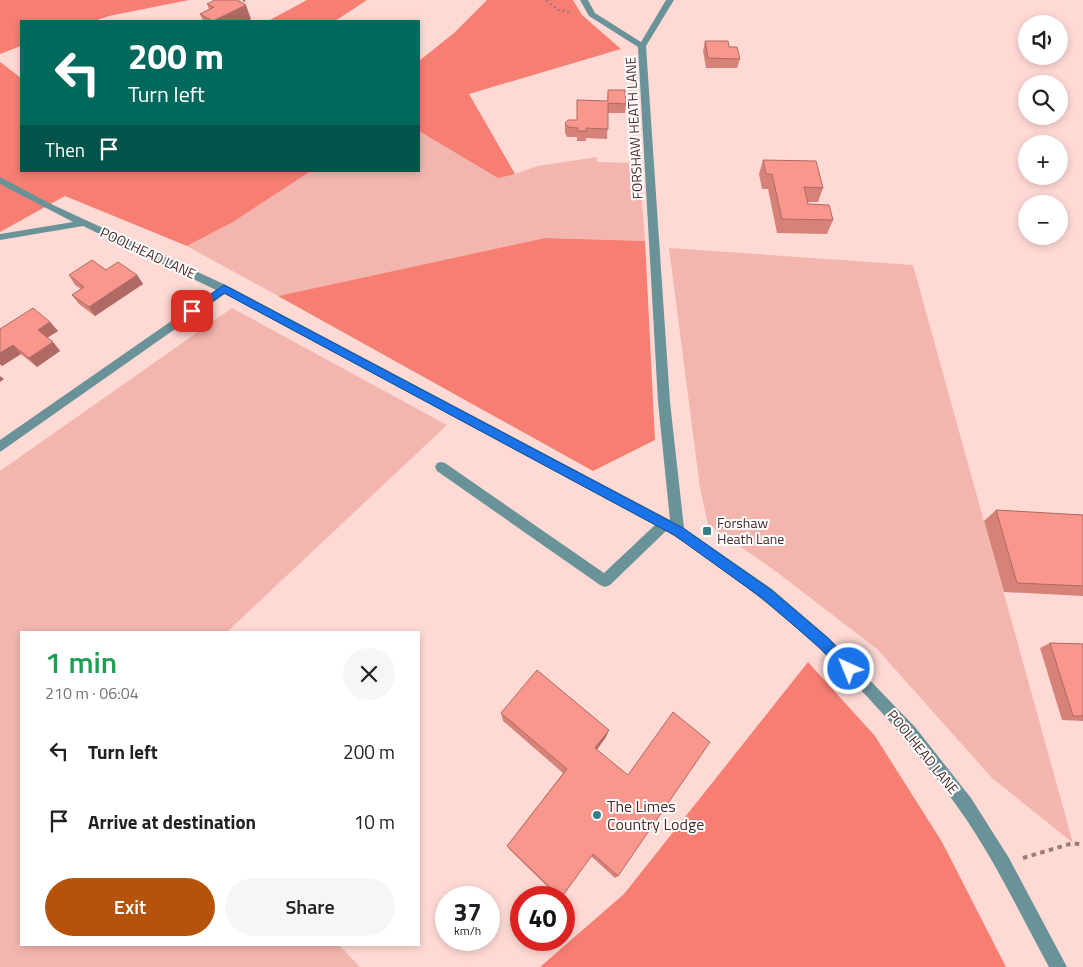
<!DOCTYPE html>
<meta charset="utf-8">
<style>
body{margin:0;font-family:"Titillium Web",sans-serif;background:#f6f6f6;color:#202124;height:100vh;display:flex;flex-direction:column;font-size:19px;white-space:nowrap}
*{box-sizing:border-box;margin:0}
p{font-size:16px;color:#757577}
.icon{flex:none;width:28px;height:28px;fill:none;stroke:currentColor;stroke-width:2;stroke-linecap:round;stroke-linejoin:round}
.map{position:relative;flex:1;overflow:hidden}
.panel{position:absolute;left:20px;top:631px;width:400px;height:315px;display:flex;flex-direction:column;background:#fff;border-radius:0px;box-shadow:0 2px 8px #0003}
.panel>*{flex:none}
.guide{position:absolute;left:20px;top:20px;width:400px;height:152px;border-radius:0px;box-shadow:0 2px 8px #0003;background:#00695c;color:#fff;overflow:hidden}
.controls{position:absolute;left:1018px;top:15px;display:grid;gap:10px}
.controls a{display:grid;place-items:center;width:50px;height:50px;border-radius:50%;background:#fff;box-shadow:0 2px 8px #0003;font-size:25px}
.speed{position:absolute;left:435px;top:886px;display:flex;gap:10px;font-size:25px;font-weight:700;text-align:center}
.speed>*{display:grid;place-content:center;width:65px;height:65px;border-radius:50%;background:#fff;box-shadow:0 2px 8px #0003;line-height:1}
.speed small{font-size:12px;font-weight:400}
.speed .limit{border:8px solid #d22;background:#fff;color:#111}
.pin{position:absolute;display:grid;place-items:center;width:42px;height:42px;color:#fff;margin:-21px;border-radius:10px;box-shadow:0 2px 8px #0006}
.me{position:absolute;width:55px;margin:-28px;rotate:316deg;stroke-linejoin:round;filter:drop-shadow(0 0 4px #0008)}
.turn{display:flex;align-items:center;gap:18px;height:105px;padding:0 25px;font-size:22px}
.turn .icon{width:65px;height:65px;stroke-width:2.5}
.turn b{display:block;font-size:35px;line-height:42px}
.then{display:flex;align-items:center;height:48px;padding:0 25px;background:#0003;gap:10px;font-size:19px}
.round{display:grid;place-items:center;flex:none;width:52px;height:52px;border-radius:26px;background:#f6f6f6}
.headline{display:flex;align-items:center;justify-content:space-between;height:85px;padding:0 25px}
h1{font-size:30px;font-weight:600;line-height:38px;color:#1e9e55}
.cta{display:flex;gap:10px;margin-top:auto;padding:10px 25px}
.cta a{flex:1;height:58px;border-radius:30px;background:#b45309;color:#fff;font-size:20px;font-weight:600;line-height:58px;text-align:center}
.cta a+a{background:#f6f6f6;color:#202124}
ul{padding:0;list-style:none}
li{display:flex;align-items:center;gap:15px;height:70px;padding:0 25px}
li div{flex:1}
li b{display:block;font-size:19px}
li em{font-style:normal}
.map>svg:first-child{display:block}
</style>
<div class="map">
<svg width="1083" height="967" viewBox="0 0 1083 967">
<rect width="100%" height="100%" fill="#ffdad5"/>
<!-- green -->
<g fill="#f3b6af">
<path d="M 419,131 L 498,177 L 515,174 L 537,166 L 597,157 L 597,162 L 639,163 L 645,241 L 545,238 L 278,296 L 187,246 L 233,222 L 311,171 L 419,171 Z"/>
<path d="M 669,248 L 913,265 L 1073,843 L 992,778 L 877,649 L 774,570 L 708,524 L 700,488 Z"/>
<path d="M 232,308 L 447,425 L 227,632 L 21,632 L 21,945 L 339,945 L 360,967 L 0,967 L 0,471 Z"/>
</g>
<!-- forest -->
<g fill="#f67e73">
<path d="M 0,0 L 189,0 L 109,16 L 94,21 L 21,21 L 21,46 L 0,54 Z"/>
<path d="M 307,0 L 367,0 L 335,21 L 268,21 Z"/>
<path d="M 487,0 L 573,0 L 582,15 L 621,49 L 469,94 L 515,174 L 498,178 L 419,131 L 419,61 L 454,33 Z"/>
<path d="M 0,62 L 21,78 L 21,171 L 311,171 L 233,222 L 187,246 L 65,196 L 0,232 Z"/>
<path d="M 545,238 L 645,241 L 655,440 L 593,471 L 278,296 Z"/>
<path d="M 808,662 L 875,736 L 942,842 L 1006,967 L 540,967 L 624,894 Z"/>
</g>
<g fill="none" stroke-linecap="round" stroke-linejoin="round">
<!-- path-far1 -->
<g stroke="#9d7a76" stroke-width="2" stroke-dasharray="2.5 2.5" stroke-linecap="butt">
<path d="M 546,0 L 558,10 L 571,12"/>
<path d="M 238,2 L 247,0"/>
</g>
<!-- path -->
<path stroke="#9d7a76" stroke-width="4" stroke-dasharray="4.5 4.5" stroke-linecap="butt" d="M 1023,858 L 1073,843 L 1083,845"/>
<!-- minor -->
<path fill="#699399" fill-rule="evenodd" d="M 580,0 L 588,0 L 595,13 L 641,42 L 666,0 L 674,0 L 646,46 L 670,402 L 684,528 L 772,589 L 829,638 L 915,727 L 971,798 L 1009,858 L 1067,967 L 1049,967 C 1020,914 994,858 959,809 C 896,721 819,639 732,577 C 710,561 689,544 666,531 L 610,585 L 605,587 L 600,585 L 437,471 L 435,467 L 437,463 L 441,462 L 445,463 L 604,573 L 655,525 L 225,294 L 0,452 L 0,440 L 216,290 L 83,226 L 0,240 L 0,234 L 73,222 L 0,184 L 0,177 L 49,203 L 228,286 L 670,520 L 658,402 L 638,47 L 589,16 Z"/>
</g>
<!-- wall -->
<g fill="#d68279">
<path d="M 207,4 L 251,19 L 246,21 L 203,21 L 200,14 L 209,9 Z"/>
<path d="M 705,41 L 729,47 L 740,59 L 737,68 L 706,68 L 703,51 Z"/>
<path d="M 608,90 L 626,104 L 625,113 L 608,113 L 607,139 L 586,138 L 586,141 L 577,141 L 577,137 L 567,137 L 565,133 L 565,123 L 576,120 L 607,101 Z"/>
<path d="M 763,160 L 823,188 L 818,202 L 808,202 L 808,204 L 833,220 L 827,234 L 777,233 L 768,189 L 762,189 L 759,174 Z"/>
<path d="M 106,270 L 137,275 L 143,284 L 95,316 L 79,304 L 72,295 L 81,289 L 75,285 L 69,275 Z"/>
<path d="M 50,322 L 58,331 L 47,338 L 53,342 L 60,351 L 37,367 L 21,354 L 2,366 L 0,364 L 0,329 Z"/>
<path d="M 996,510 L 1083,515 L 1083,596 L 1004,592 L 984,521 Z"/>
<path d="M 1050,643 L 1083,644 L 1083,721 L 1062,720 L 1040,648 Z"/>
<path d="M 501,713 L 606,737 L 597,749 L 618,876 L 615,878 L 591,856 L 561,898 L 559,898 L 509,849 L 507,846 L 563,773 L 503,721 Z"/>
</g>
<!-- shaded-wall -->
<g fill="#ae6a63">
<path d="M 246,5 L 251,19 L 246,21 L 213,21 Z"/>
<path d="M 137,275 L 143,284 L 95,316 L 89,307 Z"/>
<path d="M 50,322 L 58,331 L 45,339 L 38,330 Z"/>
<path d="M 53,342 L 60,351 L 37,367 L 29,358 Z"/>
<path d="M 13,345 L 21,354 L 2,366 L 0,364 L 0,353 Z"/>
<path d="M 0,376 L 4,379 L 0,382 Z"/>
<path d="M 609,730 L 606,737 L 593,755 L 595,748 Z"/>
</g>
<!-- building -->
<g fill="#f9978d" stroke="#ae6a63">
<path d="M 215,0 L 237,0 L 246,5 L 213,21 L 200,14 L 214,7 L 207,4 Z"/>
<path d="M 705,41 L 728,41 L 729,47 L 737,47 L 740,59 L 708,58 Z"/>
<path d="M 608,90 L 625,90 L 626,104 L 608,103 L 608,129 L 586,128 L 586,131 L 577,131 L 578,128 L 568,127 L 565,123 L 568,120 L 577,120 L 577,100 L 608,101 Z"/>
<path d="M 763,160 L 816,161 L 823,188 L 804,187 L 808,204 L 829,205 L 833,220 L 782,219 L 772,174 L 766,174 Z"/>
<path d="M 92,260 L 106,270 L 118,262 L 137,275 L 89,307 L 72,295 L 84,287 L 69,275 Z"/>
<path d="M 33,308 L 50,322 L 38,330 L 53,342 L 29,358 L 13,345 L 0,353 L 0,329 Z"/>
<path d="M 996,510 L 1083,515 L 1083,586 L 1017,583 Z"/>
<path d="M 1050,643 L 1083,644 L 1083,716 L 1073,716 Z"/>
<path d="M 537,670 L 609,730 L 595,748 L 628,775 L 673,712 L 710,742 L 618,876 L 593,854 L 561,898 L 507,846 L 567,769 L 501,713 Z"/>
</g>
<!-- route -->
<path fill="#1a73e8" stroke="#114b97" d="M 224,285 L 683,528 L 771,590 L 829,639 L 853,664 L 855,669 L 853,673 L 849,675 L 844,673 L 820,648 L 762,598 L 674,535 L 224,293 L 195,314 L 189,314 L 189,309 Z"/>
<!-- markers -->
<g fill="#377f88" stroke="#fff" stroke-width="2">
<rect x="702" y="526" width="10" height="10" rx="2.5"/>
<circle cx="597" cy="815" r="5"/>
</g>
<g text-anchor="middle" stroke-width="4" stroke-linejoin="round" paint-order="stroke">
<!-- street labels -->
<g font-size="14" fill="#4c2a26" stroke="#fff">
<text transform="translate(634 128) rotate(-93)" y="5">FORSHAW HEATH LANE</text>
<text transform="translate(148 253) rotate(25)" y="5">POOLHEAD LANE</text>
<text transform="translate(923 752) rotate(51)" y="5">POOLHEAD LANE</text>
</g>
<!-- poi labels -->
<g font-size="14" fill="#4c2a26" stroke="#fff" text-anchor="start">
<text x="717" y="528">Forshaw<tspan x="717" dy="16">Heath Lane</tspan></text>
</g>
<!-- near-poi labels -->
<g font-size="16" fill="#4c2a26" stroke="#fff" text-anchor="start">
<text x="607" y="812">The Limes<tspan x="607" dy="18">Country Lodge</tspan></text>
</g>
</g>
</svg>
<div class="controls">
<a><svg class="icon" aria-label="sound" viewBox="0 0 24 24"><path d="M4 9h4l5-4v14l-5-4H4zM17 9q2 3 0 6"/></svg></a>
<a><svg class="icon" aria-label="search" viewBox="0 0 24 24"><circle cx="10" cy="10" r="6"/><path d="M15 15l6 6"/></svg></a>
<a>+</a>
<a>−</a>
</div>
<div class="speed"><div>37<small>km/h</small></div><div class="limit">40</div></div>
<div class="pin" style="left:192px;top:311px;background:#d93025"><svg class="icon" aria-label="arrive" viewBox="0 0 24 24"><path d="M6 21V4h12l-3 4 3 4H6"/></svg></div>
<svg class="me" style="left:849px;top:669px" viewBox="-20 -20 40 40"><circle r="17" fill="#1a73e8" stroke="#fff" stroke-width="3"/><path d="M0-11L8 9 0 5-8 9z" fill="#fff"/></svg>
<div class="guide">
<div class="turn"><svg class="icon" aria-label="left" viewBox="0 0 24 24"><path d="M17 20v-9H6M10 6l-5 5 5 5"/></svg><div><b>200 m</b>Turn left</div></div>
<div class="then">Then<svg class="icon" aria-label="arrive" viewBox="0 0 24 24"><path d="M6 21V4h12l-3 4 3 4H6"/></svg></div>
</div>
<section class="panel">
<div class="headline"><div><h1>1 min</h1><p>210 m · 06:04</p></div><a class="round"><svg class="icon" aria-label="close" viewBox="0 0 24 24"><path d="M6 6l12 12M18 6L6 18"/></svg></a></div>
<ul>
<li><svg class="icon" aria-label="left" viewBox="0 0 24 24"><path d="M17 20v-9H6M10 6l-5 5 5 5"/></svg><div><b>Turn left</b></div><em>200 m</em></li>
<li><svg class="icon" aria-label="arrive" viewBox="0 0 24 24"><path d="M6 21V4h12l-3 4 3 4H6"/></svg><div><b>Arrive at destination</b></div><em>10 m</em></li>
</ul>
<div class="cta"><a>Exit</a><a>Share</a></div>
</section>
</div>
